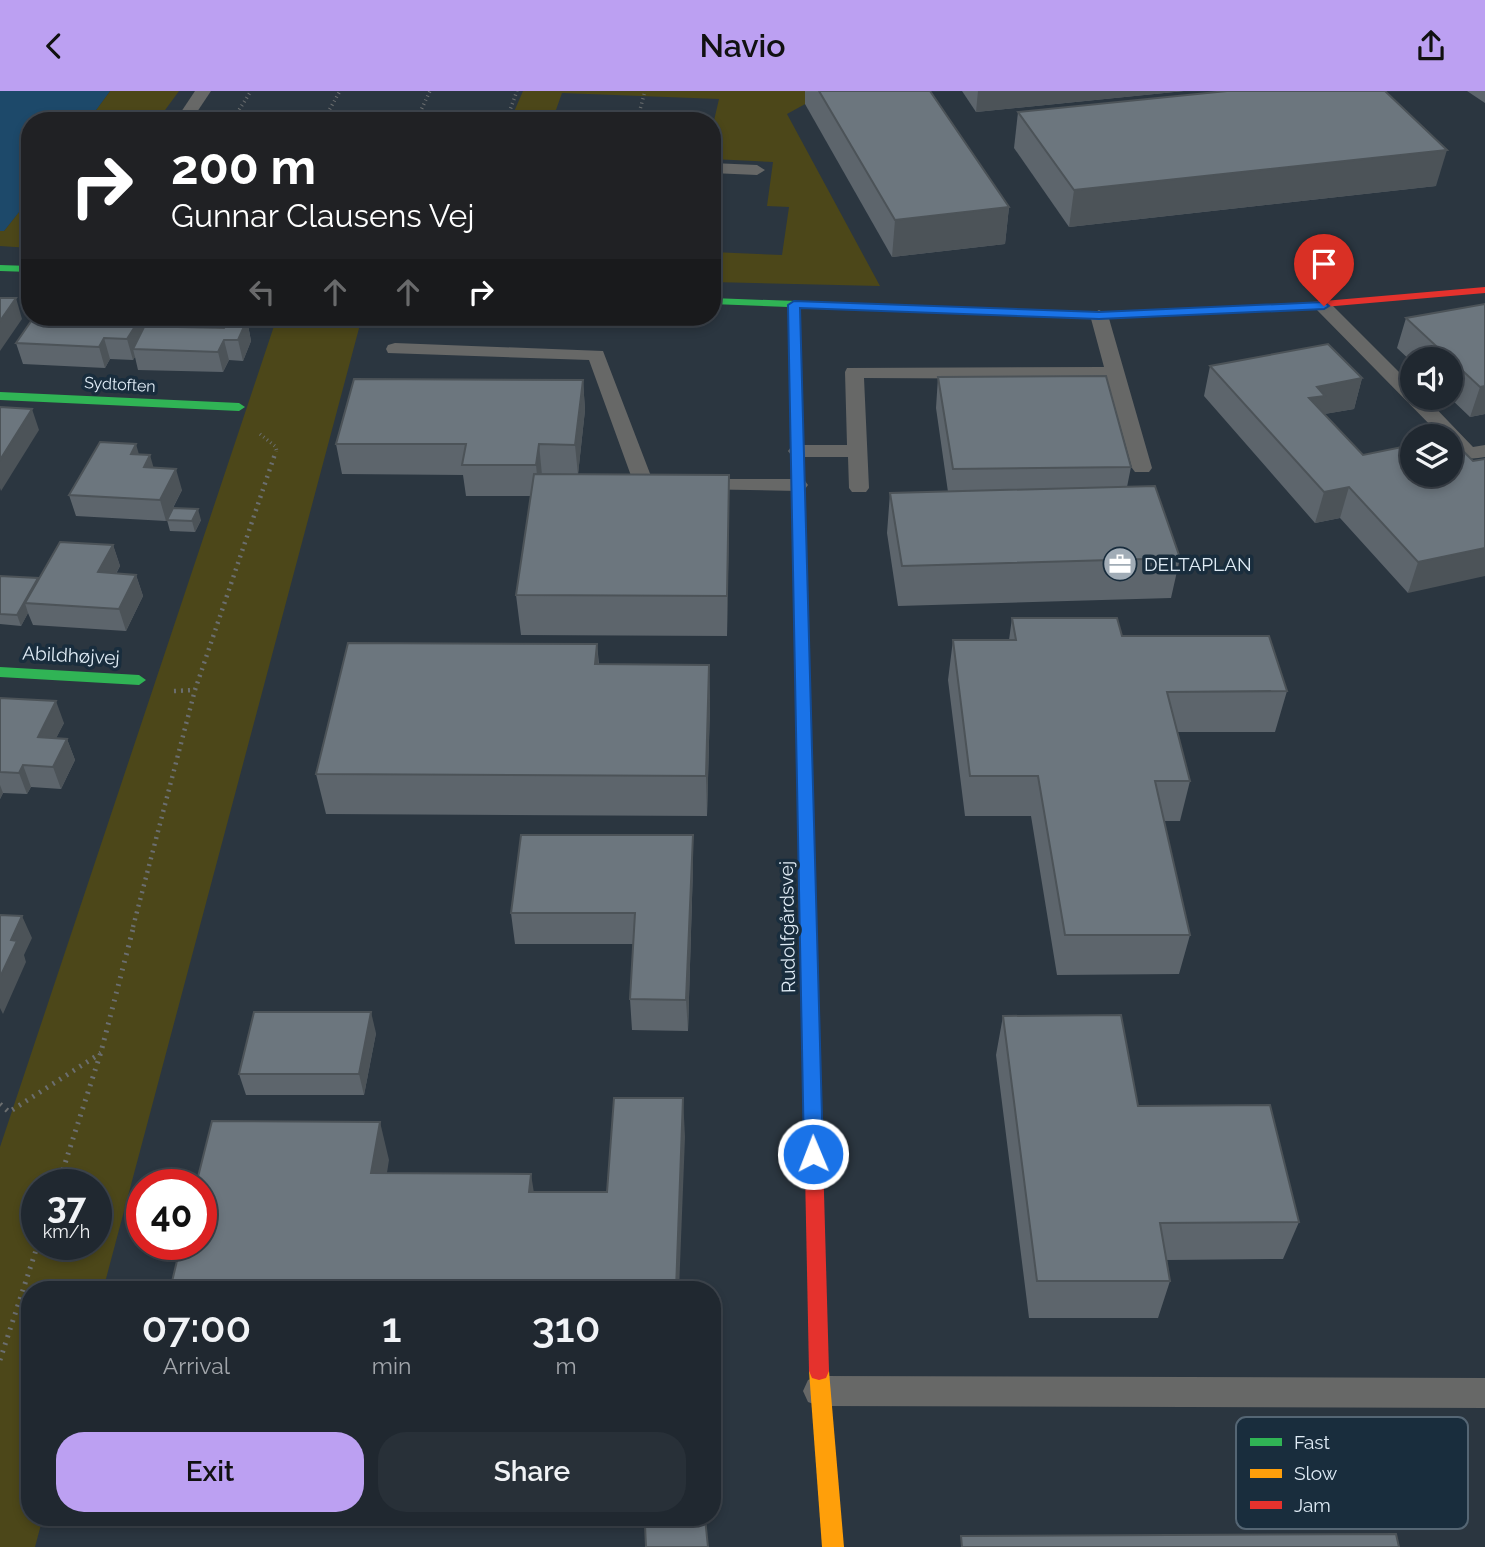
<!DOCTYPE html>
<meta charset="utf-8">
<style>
body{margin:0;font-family:Raleway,sans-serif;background:#283038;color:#f1f3f6;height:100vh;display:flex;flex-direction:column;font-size:26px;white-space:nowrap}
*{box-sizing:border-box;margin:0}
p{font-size:23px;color:#a2a6ab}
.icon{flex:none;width:38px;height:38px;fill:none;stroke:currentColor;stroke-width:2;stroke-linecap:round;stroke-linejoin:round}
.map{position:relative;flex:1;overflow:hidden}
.drawer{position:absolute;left:21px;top:1190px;width:700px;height:245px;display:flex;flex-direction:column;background:#202830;border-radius:28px;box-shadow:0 4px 10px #0003,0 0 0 2px #3d444c}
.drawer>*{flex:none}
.top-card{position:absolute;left:21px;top:21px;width:700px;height:214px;border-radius:28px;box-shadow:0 4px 10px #0003,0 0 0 2px #3d444c;background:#202124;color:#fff;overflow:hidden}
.tools{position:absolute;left:1400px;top:256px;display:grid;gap:14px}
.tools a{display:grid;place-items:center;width:63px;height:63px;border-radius:50%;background:#202830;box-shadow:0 4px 10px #0003,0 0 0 2px #3d444c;font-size:35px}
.speed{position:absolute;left:21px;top:1078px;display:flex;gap:14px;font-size:35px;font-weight:700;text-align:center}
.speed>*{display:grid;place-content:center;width:91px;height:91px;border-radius:50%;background:#202830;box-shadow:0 4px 10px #0003,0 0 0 2px #3d444c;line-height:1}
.speed small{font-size:18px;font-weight:400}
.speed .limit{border:10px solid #d22;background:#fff;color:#111}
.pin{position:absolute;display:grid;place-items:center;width:60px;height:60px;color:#fff;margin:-72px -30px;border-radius:50% 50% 50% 0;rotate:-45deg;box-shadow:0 0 7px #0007}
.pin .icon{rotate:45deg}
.me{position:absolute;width:77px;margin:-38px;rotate:359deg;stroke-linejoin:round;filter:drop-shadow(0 0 5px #0008)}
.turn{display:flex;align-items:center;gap:24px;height:147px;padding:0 35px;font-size:32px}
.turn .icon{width:91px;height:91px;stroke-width:2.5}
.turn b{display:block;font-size:49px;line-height:60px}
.lanes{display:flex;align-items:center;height:66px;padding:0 35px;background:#0003;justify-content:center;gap:35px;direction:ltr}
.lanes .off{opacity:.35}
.eta{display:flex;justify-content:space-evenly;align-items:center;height:119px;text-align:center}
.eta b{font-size:42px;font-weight:600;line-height:49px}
.cta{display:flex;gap:14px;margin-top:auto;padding:14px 35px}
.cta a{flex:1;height:80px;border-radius:28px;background:#bca0f2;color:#111;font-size:28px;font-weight:600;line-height:80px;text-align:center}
.cta a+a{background:#283038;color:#f1f3f6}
header{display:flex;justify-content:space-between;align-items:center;height:91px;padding:0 35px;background:#bca0f2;color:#111;font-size:32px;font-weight:600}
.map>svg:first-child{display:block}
</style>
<header><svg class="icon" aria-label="back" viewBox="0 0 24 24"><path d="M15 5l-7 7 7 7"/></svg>Navio<svg class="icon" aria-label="share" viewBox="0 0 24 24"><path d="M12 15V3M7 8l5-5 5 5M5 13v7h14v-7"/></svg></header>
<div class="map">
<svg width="1485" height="1456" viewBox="0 0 1485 1456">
<rect width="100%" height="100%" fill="#2b3640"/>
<!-- green -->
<g fill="#4c4719" fill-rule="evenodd">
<path d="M 110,0 L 179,0 L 157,30 L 88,30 Z"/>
<path d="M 523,0 L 841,0 L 818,6 L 787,23 L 880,195 L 712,191 L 712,161 L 782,164 L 789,116 L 767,115 L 773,71 L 712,68 L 712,38 L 719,8 L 562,2 L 552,30 L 510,30 Z"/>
<path d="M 30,107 L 30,157 L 0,155 L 0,140 L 4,140 Z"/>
<path d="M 277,226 L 362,226 L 103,1199 L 30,1199 L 30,1426 L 43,1426 L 35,1456 L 0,1456 L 0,1056 ZM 37,1094 L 96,1094 L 96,1153 L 37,1153 Z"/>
</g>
<!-- water -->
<path fill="#1d496a" d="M 0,0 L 110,0 L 88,30 L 30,30 L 30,107 L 4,140 L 0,140 Z"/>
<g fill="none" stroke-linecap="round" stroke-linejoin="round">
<!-- path-far2 -->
<g stroke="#6b6e6f" stroke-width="3.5" stroke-dasharray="1 3.5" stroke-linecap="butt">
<path d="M 232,30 L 251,0"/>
<path d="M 323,30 L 340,0"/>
<path d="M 416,30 L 430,0"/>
<path d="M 506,30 L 517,0"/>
<path d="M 637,30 L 645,0"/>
<path d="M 260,343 L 276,356 L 277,362"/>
</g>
<!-- path-far1 -->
<g stroke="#6b6e6f" stroke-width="4.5" stroke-dasharray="2 5" stroke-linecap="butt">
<path d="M 174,600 L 195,599"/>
<path d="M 133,836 L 195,599 L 276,360"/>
</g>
<!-- path -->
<g stroke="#6b6e6f" stroke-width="5" stroke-dasharray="2 6" stroke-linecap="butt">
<path d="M 0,1013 L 9,1021 L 101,962"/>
<path d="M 58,1094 L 101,961 L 134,834"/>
<path d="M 0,1269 L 38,1153"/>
</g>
<!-- lane -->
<g fill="#676867" fill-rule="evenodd">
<path d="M 195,0 L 211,0 L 191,30 L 175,30 Z"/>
<path d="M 712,72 L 757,74 L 765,79 L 757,84 L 712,82 Z"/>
<path d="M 1323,210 L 1329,211 L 1412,294 L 1412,306 L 1425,306 L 1473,356 L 1485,354 L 1485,366 C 1468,369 1463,368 1451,355 L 1451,345 L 1441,345 L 1317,219 L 1314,215 L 1317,211 Z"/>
<path d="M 1099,219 L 1108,224 L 1152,377 L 1149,381 L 1135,381 L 1132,377 L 1107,288 L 864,287 L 869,397 L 866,401 L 852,401 L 849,397 L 848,366 L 798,366 L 791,364 L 788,360 L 791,356 L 798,354 L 847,354 L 845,281 L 847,277 L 1104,276 L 1090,224 Z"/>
<path d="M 395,252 L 603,260 L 654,393 L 651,397 L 637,397 L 634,393 L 589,269 L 388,262 L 386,258 L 388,254 Z"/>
<path d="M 697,388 L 798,388 L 805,390 L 808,394 L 805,398 L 798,400 L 690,398 L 687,394 L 690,390 Z"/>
<path d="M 819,1285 L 1485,1287 L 1485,1317 L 819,1315 L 808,1311 L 803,1300 L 808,1289 Z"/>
</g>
<!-- fast -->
<g fill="#30b455" fill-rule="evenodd">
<path d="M 0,174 L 30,175 L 30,181 L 0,180 Z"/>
<path d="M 712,207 L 1099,221 L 1289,213 L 1295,216 L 1289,219 L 1099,227 L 800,217 L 815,781 L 813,785 L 801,785 L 799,781 L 788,216 L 712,213 Z"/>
<path d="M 0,301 L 239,312 L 245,316 L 239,320 L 0,309 Z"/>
<path d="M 0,576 L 139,584 L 146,589 L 139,594 L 0,586 Z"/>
</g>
<!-- slow -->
<path fill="#ff9f0a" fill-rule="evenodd" d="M 819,1271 L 826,1273 L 829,1280 L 844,1456 L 822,1456 L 809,1280 L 812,1273 Z"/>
<!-- jam -->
<g fill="#e5322d" fill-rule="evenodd">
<path d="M 1485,196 L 1485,202 L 1289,219 L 1283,216 L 1289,213 Z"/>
<path d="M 807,775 L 813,777 L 815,781 L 829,1280 L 826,1287 L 819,1289 L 812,1287 L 809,1280 L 799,781 L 801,777 Z"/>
</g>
</g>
<!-- wall -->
<g fill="#5d656c">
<path d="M 805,0 L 930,0 L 1009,116 L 1005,153 L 892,166 L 805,13 Z"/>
<path d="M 962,0 L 1184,0 L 976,21 Z"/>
<path d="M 1467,0 L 1485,0 L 1485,12 Z"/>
<path d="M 1018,21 L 1436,95 L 1069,136 L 1014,57 Z"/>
<path d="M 1485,213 L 1485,323 L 1470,326 L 1449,306 L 1451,306 L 1451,268 L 1412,268 L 1412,271 L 1397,257 L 1406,227 Z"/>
<path d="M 141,226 L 144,237 L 149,226 L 199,226 L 194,236 L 224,237 L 247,229 L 251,250 L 243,270 L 229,269 L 223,281 L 138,279 L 135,266 L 133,269 L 110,268 L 105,277 L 23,273 L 16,252 L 88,227 L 85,231 L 109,232 Z"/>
<path d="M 1210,275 L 1362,287 L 1354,318 L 1324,323 L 1363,364 L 1473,370 L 1408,502 L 1340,427 L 1315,432 L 1204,305 Z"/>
<path d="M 938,286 L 1131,376 L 1127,396 L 1180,467 L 1171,507 L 898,515 L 887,442 L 890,402 L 948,401 L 936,317 Z"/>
<path d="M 583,289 L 585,319 L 578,383 L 729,423 L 727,545 L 521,544 L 516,504 L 531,405 L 466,405 L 463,384 L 342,383 L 336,353 Z"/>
<path d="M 139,363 L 154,377 L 182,399 L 173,417 L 201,429 L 195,441 L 170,440 L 167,429 L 171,422 L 166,430 L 76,425 L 69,404 Z"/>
<path d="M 113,454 L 120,475 L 116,483 L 136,484 L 143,505 L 126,540 L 33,534 L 28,522 L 21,535 L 0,533 L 0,485 L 38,487 L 39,489 Z"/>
<path d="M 1012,527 L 1122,545 L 1287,600 L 1275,641 L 1177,641 L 1190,690 L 1180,730 L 1164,730 L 1190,844 L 1179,883 L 1057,884 L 1031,725 L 965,725 L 948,589 L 953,549 L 1009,549 Z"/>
<path d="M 597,553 L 599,573 L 709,574 L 710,614 L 707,725 L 326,723 L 316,683 Z"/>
<path d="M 0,607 L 64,632 L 56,647 L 67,648 L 75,669 L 61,698 L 31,696 L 27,703 L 3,702 L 0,708 Z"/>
<path d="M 693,775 L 688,940 L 632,939 L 630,908 L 633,853 L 515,853 L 511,822 Z"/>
<path d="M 1003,925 L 1138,1015 L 1299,1131 L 1283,1168 L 1167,1169 L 1170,1190 L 1158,1227 L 1029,1227 L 996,964 Z"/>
<path d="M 376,942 L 364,1004 L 246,1004 L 239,983 Z"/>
</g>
<!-- shaded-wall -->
<g fill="#4c5358">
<path d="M 978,0 L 1184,0 L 976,21 Z"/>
<path d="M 1447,59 L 1436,95 L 1069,136 L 1074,99 Z"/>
<path d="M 1009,116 L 1005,153 L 892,166 L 895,129 Z"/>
<path d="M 16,207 L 22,228 L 0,260 L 0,230 Z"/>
<path d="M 69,226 L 88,226 L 88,227 L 73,250 L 67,230 Z"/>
<path d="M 141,226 L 146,246 L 133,258 L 135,266 L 133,269 L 127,248 Z"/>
<path d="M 184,226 L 199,226 L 184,256 L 179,236 Z"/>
<path d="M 247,229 L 251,250 L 243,270 L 238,249 Z"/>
<path d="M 104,247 L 110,268 L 105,277 L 99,256 Z"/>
<path d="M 224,249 L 229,269 L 223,281 L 218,261 Z"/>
<path d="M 1362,287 L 1354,318 L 1319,324 L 1309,307 L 1317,296 Z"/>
<path d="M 583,289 L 585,319 L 578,384 L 575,354 Z"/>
<path d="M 1485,295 L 1485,323 L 1470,326 L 1480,296 Z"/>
<path d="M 32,318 L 39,339 L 1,400 L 0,397 L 0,369 Z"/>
<path d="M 136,353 L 142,374 L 131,363 Z"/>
<path d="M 539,353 L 542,384 L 539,405 L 536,374 Z"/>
<path d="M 150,364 L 156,385 L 144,376 Z"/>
<path d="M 176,378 L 182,399 L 166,430 L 160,409 Z"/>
<path d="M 729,384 L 729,423 L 727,545 L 727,505 Z"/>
<path d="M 1349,396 L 1340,427 L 1315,432 L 1324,401 Z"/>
<path d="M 198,418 L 201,429 L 195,441 L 192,430 Z"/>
<path d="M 113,454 L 120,475 L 104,503 L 98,481 Z"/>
<path d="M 1485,457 L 1485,485 L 1408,502 L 1418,471 Z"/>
<path d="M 136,484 L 143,505 L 126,540 L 119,518 Z"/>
<path d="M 38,487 L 42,498 L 25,512 L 28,522 L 21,535 L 17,524 Z"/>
<path d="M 597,553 L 600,593 L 595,573 Z"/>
<path d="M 709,574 L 710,614 L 707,725 L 706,685 Z"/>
<path d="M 56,610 L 64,632 L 46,667 L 38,646 Z"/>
<path d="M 67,648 L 75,669 L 61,698 L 53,676 Z"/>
<path d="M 23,674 L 31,696 L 27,703 L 19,682 Z"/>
<path d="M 0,694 L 3,702 L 0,708 Z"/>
<path d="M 693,744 L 693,775 L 688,940 L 686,909 Z"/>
<path d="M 22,825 L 32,847 L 24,864 L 26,871 L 3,923 L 0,917 L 0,886 L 11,849 Z"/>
<path d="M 371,921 L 376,942 L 364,1004 L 359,983 Z"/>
<path d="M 683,1007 L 685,1046 L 679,1199 L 676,1199 Z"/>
<path d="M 380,1031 L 389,1069 L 381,1120 L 371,1082 Z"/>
<path d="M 531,1083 L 537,1121 L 529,1101 Z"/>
</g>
<!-- building -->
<g fill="#6c767e" stroke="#4c5358" stroke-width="2">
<path d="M 819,0 L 930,0 L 1009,116 L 895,129 Z"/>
<path d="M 1227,0 L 1385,0 L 1447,59 L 1074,99 L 1018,21 Z"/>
<path d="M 0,207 L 16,207 L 0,230 Z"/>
<path d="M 1485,213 L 1485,295 L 1480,296 L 1406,227 Z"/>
<path d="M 34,226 L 69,226 L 67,230 L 109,232 L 113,226 L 141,226 L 127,248 L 104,247 L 99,256 L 16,252 Z"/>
<path d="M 149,226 L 184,226 L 179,236 L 224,237 L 228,229 L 247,229 L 238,249 L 224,249 L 218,261 L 133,258 Z"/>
<path d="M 1328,253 L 1362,287 L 1317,296 L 1325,305 L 1309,307 L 1363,364 L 1412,354 L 1412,383 L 1451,383 L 1451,348 L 1473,370 L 1485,368 L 1485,457 L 1418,471 L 1349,396 L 1324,401 L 1210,275 Z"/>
<path d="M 1106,285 L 1131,376 L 953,378 L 938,286 Z"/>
<path d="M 354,288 L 583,289 L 575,354 L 539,353 L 536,374 L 462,374 L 466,353 L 336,353 Z"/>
<path d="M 0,316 L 32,318 L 0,369 Z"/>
<path d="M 100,351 L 136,353 L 131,363 L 150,364 L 144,376 L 176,378 L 160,409 L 69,404 Z"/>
<path d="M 534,383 L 729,384 L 727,505 L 516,504 Z"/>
<path d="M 1155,395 L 1180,467 L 902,475 L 890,402 Z"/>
<path d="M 173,417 L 198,418 L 192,430 L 167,429 Z"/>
<path d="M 60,451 L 113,454 L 98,481 L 136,484 L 119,518 L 25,512 Z"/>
<path d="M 0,485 L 38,487 L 17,524 L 0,523 Z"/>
<path d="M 1012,527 L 1117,527 L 1122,545 L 1269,545 L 1287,600 L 1167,601 L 1190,690 L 1155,690 L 1190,844 L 1065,844 L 1038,685 L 970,685 L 953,549 L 1016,549 Z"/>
<path d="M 348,552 L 597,553 L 595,573 L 709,574 L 706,685 L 316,683 Z"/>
<path d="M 0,607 L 56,610 L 38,646 L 67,648 L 53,676 L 23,674 L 19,682 L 0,681 Z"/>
<path d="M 521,744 L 693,744 L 686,909 L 630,908 L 635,822 L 511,822 Z"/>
<path d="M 0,824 L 22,825 L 11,849 L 17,850 L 0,886 Z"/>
<path d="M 254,921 L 371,921 L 359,983 L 239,983 Z"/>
<path d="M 1121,924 L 1138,1015 L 1270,1014 L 1299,1131 L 1160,1132 L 1170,1190 L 1037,1190 L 1003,925 Z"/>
<path d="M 614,1007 L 683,1007 L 676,1199 L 170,1199 L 181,1153 L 201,1153 L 201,1094 L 196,1094 L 212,1030 L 380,1031 L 371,1082 L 531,1083 L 529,1101 L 607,1101 Z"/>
<path d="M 705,1427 L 708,1456 L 646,1456 L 645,1434 Z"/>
<path d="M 1396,1443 L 1399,1456 L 962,1456 L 961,1445 Z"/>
</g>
<!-- route -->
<path fill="#1a73e8" stroke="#114b97" stroke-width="2" d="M 794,210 L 1099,221 L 1324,211 L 1329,215 L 1324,218 L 1099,228 L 800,217 L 823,1063 L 820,1069 L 813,1071 L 807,1069 L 804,1063 L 788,214 Z"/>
<!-- icons -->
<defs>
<g id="office-disc" transform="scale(1.75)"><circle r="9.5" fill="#a1acb6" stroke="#192d3d"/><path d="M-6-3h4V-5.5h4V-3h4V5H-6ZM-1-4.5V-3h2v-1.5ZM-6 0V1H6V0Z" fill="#fff"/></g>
</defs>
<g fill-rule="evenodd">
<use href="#office-disc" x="1120" y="473"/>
</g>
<g text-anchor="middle" stroke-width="7" stroke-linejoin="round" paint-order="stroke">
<!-- far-street labels -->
<g font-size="16" fill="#e0ecf6" stroke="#192d3d">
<text transform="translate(120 293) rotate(3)" y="6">Sydtoften</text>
</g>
<!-- poi labels -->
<g font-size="19" fill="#e0ecf6" stroke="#192d3d" text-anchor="start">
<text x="1144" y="480">DELTAPLAN</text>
</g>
<!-- street labels -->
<g font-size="19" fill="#e0ecf6" stroke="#192d3d">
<text transform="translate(71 564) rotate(3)" y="7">Abildhøjvej</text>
<text transform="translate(787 836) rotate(-91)" y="7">Rudolfgårdsvej</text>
</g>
</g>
<!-- legend -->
<rect x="1236" y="1326" width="232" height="112" rx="10" fill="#192d3d" stroke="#556674" stroke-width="2"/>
<rect x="1250" y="1347" width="32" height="8" fill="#30b455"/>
<rect x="1250" y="1378" width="32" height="9" fill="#ff9f0a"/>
<rect x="1250" y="1410" width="32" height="8" fill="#e5322d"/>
<g font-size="19" fill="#e0ecf6">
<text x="1294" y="1358">Fast</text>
<text x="1294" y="1389">Slow</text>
<text x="1294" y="1421">Jam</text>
</g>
</svg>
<div class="tools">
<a><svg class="icon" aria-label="sound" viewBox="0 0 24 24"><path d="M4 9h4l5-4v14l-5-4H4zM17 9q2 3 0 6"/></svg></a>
<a><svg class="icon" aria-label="layers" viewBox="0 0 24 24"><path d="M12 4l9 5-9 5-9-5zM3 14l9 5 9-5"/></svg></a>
</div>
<div class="speed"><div>37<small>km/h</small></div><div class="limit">40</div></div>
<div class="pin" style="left:1324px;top:215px;background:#d93025"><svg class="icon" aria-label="arrive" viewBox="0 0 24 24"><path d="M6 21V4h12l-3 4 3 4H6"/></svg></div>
<svg class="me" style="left:813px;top:1063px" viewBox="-20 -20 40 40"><circle r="17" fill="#1a73e8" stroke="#fff" stroke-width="3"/><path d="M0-11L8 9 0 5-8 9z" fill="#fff"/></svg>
<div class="top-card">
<div class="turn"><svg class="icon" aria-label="right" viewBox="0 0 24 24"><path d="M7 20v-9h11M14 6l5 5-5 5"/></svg><div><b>200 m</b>Gunnar Clausens Vej</div></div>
<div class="lanes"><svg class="icon off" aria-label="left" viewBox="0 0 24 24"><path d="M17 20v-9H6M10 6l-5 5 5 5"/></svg><svg class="icon off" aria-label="ahead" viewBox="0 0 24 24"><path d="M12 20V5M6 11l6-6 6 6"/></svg><svg class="icon off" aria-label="ahead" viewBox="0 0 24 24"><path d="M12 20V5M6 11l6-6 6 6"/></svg><svg class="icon" aria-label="right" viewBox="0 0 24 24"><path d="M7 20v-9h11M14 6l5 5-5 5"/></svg></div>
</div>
<section class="drawer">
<div class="eta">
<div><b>07:00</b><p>Arrival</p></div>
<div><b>1</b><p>min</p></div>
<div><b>310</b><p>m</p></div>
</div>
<div class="cta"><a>Exit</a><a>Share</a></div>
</section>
</div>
